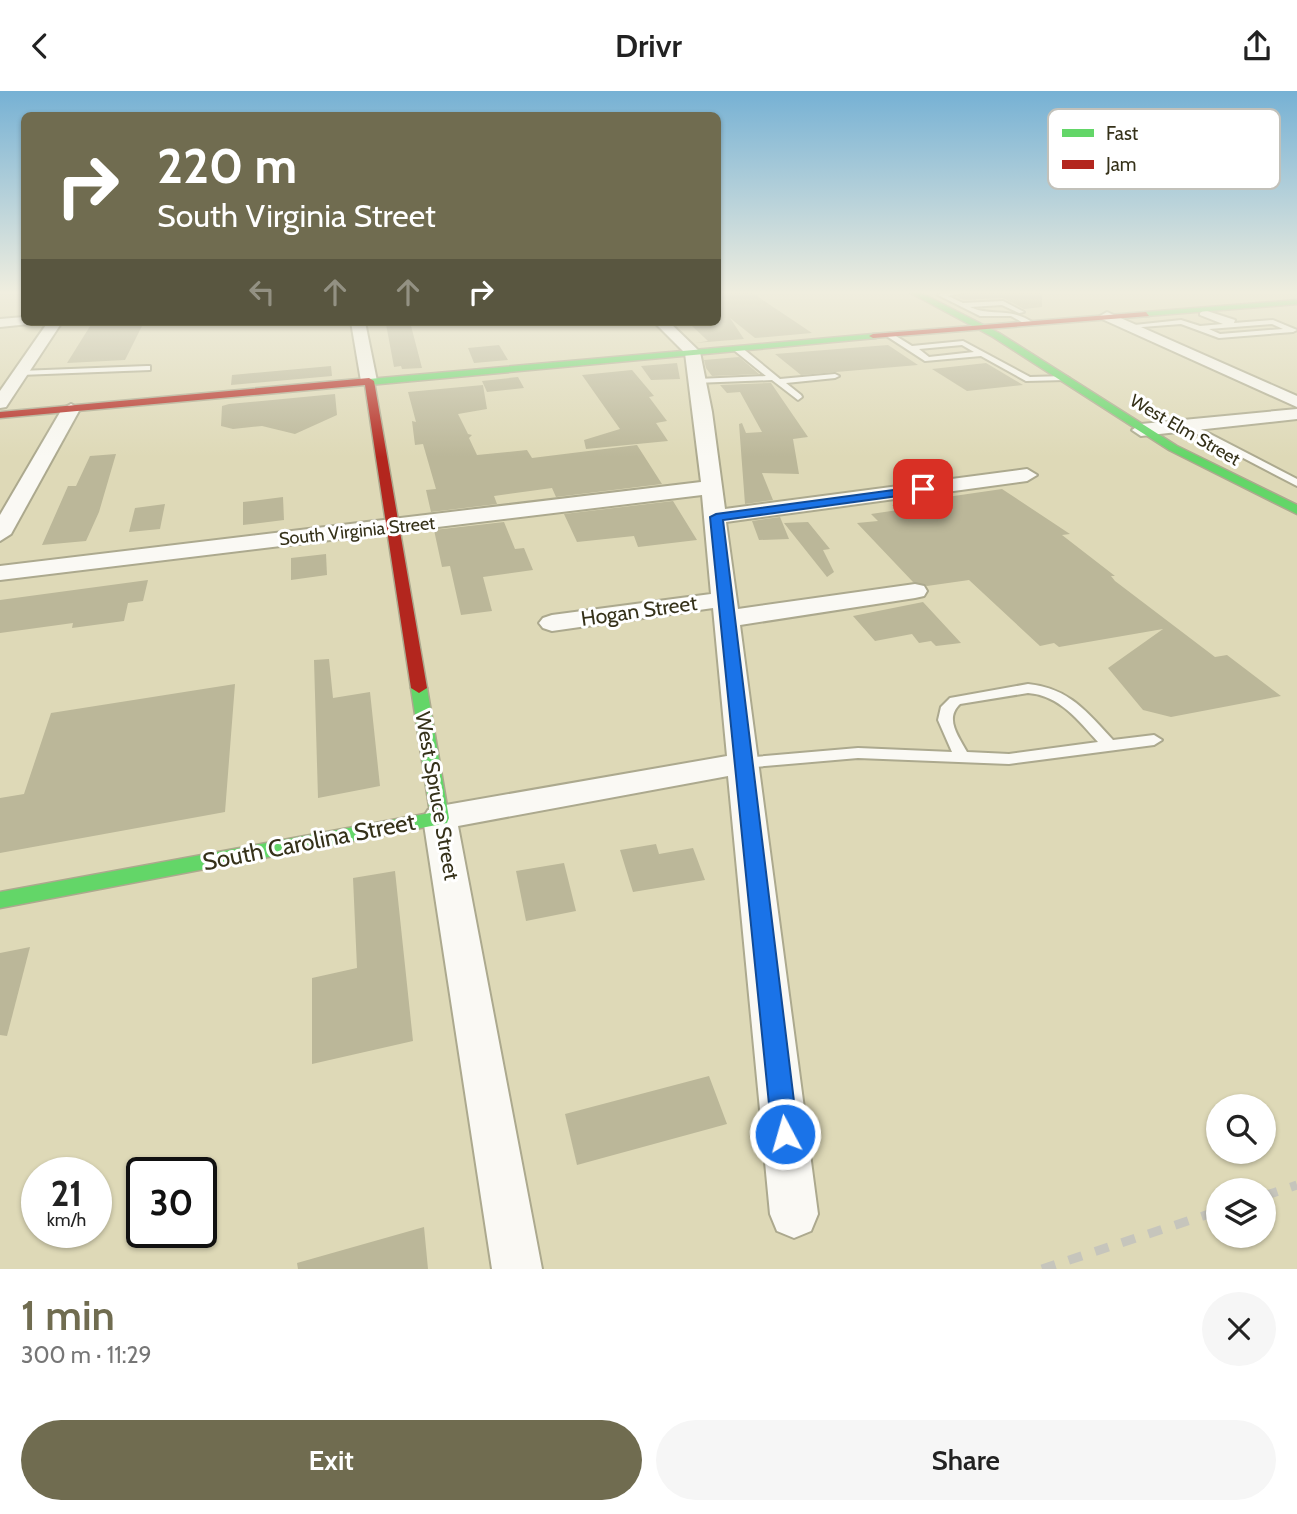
<!DOCTYPE html>
<meta charset="utf-8">
<style>
body{margin:0;font-family:Cabin,sans-serif;background:#f6f6f6;color:#222;height:100vh;display:flex;flex-direction:column;font-size:26px;white-space:nowrap}
*{box-sizing:border-box;margin:0}
p{font-size:23px;color:#767676}
.icon{flex:none;width:38px;height:38px;fill:none;stroke:currentColor;stroke-width:2;stroke-linecap:round;stroke-linejoin:round}
.map{position:relative;height:1178px;overflow:hidden}
.drawer{display:flex;flex-direction:column;background:#fff;flex:1}
.drawer>*{flex:none}
.top-card{position:absolute;left:21px;top:21px;width:700px;height:214px;border-radius:10px;box-shadow:0 2px 5px #0004;background:#706c50;color:#fff;overflow:hidden}
.buttons{position:absolute;left:1206px;top:1003px;display:grid;gap:14px}
.buttons a{display:grid;place-items:center;width:70px;height:70px;border-radius:50%;background:#fff;box-shadow:0 2px 5px #0004;font-size:35px}
.speed{position:absolute;left:21px;top:1066px;display:flex;gap:14px;font-size:35px;font-weight:700;text-align:center}
.speed>*{display:grid;place-content:center;width:91px;height:91px;border-radius:50%;background:#fff;box-shadow:0 2px 5px #0004;line-height:1}
.speed small{font-size:18px;font-weight:400}
.speed .limit{border:4px solid #111;border-radius:10px;background:#fff;color:#111}
.pin{position:absolute;display:grid;place-items:center;width:60px;height:60px;color:#fff;margin:-30px;border-radius:14px;box-shadow:0 4px 10px #0006}
.me{position:absolute;width:77px;margin:-38px;rotate:354deg;stroke-linejoin:round;filter:drop-shadow(0 0 5px #0008)}
.turn{display:flex;align-items:center;gap:24px;height:147px;padding:0 21px;font-size:32px}
.turn .icon{width:91px;height:91px;stroke-width:2.5}
.turn b{display:block;font-size:49px;line-height:60px}
.lanes{display:flex;align-items:center;height:66px;padding:0 21px;background:#0003;justify-content:center;gap:35px;direction:ltr}
.lanes .off{opacity:.35}
.round{display:grid;place-items:center;flex:none;width:74px;height:74px;border-radius:37px;background:#f6f6f6}
.overview{display:flex;align-items:center;justify-content:space-between;height:119px;padding:0 21px}
h1{font-size:42px;font-weight:600;line-height:52px;color:#706c50}
.cta{display:flex;gap:14px;margin-top:auto;padding:14px 21px}
.cta a{flex:1;height:80px;border-radius:42px;background:#706c50;color:#fff;font-size:28px;font-weight:600;line-height:80px;text-align:center}
.cta a+a{background:#f6f6f6;color:#222}
header{display:flex;justify-content:space-between;align-items:center;height:91px;padding:0 21px;background:#fff;font-size:32px;font-weight:600}
.map>svg:first-child{display:block}
</style>
<header><svg class="icon" aria-label="back" viewBox="0 0 24 24"><path d="M15 5l-7 7 7 7"/></svg>Drivr<svg class="icon" aria-label="share" viewBox="0 0 24 24"><path d="M12 15V3M7 8l5-5 5 5M5 13v7h14v-7"/></svg></header>
<div class="map">
<svg width="1297" height="1178" viewBox="0 0 1297 1178">
<rect width="100%" height="100%" fill="#ded9b7"/>
<!-- building -->
<g fill="#bbb799">
<path d="M 718,201 L 751,201 L 812,242 L 755,247 L 730,227 L 744,248 L 695,252 L 708,250 L 690,233 L 718,231 Z"/>
<path d="M 968,201 L 1042,201 L 1042,216 L 1024,218 L 1003,207 L 964,209 L 956,206 Z"/>
<path d="M 144,231 L 125,269 L 67,272 L 92,232 Z"/>
<path d="M 410,231 L 422,277 L 402,278 L 401,275 L 394,276 L 386,233 Z"/>
<path d="M 499,254 L 508,269 L 474,272 L 468,257 Z"/>
<path d="M 888,254 L 918,274 L 801,284 L 775,263 Z"/>
<path d="M 739,266 L 759,283 L 712,285 L 706,277 L 704,269 Z"/>
<path d="M 677,272 L 680,288 L 651,289 L 641,275 Z"/>
<path d="M 986,272 L 1023,294 L 967,300 L 932,278 Z"/>
<path d="M 331,275 L 332,285 L 231,294 L 232,284 Z"/>
<path d="M 632,279 L 654,305 L 649,306 L 667,330 L 656,332 L 668,350 L 586,358 L 584,349 L 620,338 L 582,284 Z"/>
<path d="M 518,286 L 524,297 L 487,301 L 482,290 Z"/>
<path d="M 771,292 L 808,346 L 793,348 L 799,383 L 762,382 L 773,409 L 745,413 L 739,333 L 742,332 L 746,342 L 762,341 L 740,301 L 727,302 L 720,294 Z"/>
<path d="M 483,294 L 487,318 L 458,323 L 468,343 L 472,344 L 469,347 L 477,364 L 527,359 L 532,367 L 637,354 L 662,393 L 556,406 L 552,397 L 494,405 L 497,413 L 431,421 L 426,399 L 436,398 L 423,353 L 415,354 L 412,330 L 416,331 L 408,301 Z"/>
<path d="M 335,303 L 337,324 L 295,343 L 262,335 L 233,338 L 221,335 L 222,315 L 229,313 Z"/>
<path d="M 116,363 L 99,421 L 86,450 L 42,454 L 68,395 L 76,395 L 90,365 Z"/>
<path d="M 1002,398 L 1070,443 L 1062,444 L 1115,485 L 1111,485 L 1115,490 L 1215,566 L 1227,564 L 1281,605 L 1171,626 L 1143,619 L 1108,577 L 1163,538 L 1059,556 L 1054,552 L 1040,555 L 969,489 L 927,495 L 913,491 L 857,432 L 878,430 L 871,423 L 898,419 L 892,414 Z"/>
<path d="M 283,406 L 284,429 L 243,434 L 243,411 Z"/>
<path d="M 673,410 L 697,449 L 638,456 L 634,445 L 577,451 L 564,423 Z"/>
<path d="M 165,413 L 160,438 L 129,441 L 135,417 Z"/>
<path d="M 780,426 L 789,448 L 759,449 L 752,430 Z"/>
<path d="M 504,431 L 515,458 L 524,457 L 533,479 L 483,486 L 492,520 L 461,524 L 450,475 L 442,476 L 434,439 Z"/>
<path d="M 808,431 L 830,458 L 823,459 L 834,481 L 827,486 L 784,432 Z"/>
<path d="M 326,463 L 327,484 L 291,489 L 291,467 Z"/>
<path d="M 148,489 L 143,510 L 128,512 L 124,530 L 72,537 L 73,532 L 0,542 L 0,509 Z"/>
<path d="M 923,511 L 961,552 L 936,555 L 931,550 L 919,552 L 912,543 L 875,550 L 853,525 Z"/>
<path d="M 329,568 L 333,607 L 370,601 L 380,695 L 318,707 L 314,569 Z"/>
<path d="M 235,593 L 225,721 L 0,762 L 0,707 L 24,703 L 51,622 Z"/>
<path d="M 656,753 L 659,763 L 693,757 L 705,789 L 633,801 L 620,759 Z"/>
<path d="M 564,772 L 576,820 L 526,830 L 516,780 Z"/>
<path d="M 395,780 L 413,950 L 312,973 L 312,887 L 357,877 L 353,787 Z"/>
<path d="M 30,856 L 7,945 L 0,944 L 0,862 Z"/>
<path d="M 709,985 L 727,1033 L 577,1074 L 565,1023 Z"/>
<path d="M 424,1136 L 428,1178 L 298,1178 L 297,1172 Z"/>
</g>
<g fill="none" stroke-linecap="round" stroke-linejoin="round">
<!-- lane casing -->
<g stroke="#aca98e" stroke-width="4">
<g id="lane">
<path d="M 945,201 L 966,201 L 948,205 L 963,212 L 1003,210 L 1024,221 L 1019,222 L 1002,214 L 970,216 C 992,226 1010,216 1032,231 L 1025,233 L 1011,225 L 980,225 L 938,204 Z"/>
<path d="M 1204,219 L 1235,229 L 1234,232 L 1273,229 L 1297,239 L 1293,241 L 1219,247 L 1181,233 L 1129,237 L 1125,235 L 1181,229 L 1200,235 L 1223,233 L 1200,224 L 1200,222 ZM 1272,233 L 1283,238 L 1220,243 L 1209,238 Z"/>
<path d="M 891,242 L 912,255 L 963,250 L 1030,286 L 1065,285 L 1069,287 L 1065,289 L 1026,290 L 981,265 L 925,270 L 888,246 L 887,244 ZM 962,254 L 974,261 L 929,266 L 919,258 Z"/>
<path d="M 735,256 L 741,256 L 780,288 L 835,283 L 839,285 L 835,287 L 786,292 L 801,304 L 802,306 L 798,309 L 772,289 L 695,292 L 694,290 L 698,288 L 766,285 L 735,260 Z"/>
<path d="M 147,275 L 150,275 L 150,279 L 20,284 L 16,282 L 20,280 Z"/>
<path d="M 1187,331 L 1297,388 L 1297,395 L 1184,336 L 1184,332 Z"/>
<path d="M 1028,593 C 1069,597 1087,621 1113,649 L 1154,644 L 1162,649 L 1154,654 L 1009,673 L 858,667 L 743,677 L 737,676 L 735,672 L 737,668 L 743,667 L 858,657 L 952,661 L 938,629 L 941,616 L 950,607 ZM 1028,602 C 1059,604 1078,629 1098,651 L 1009,663 L 967,661 C 959,646 944,628 960,613 Z"/>
</g>
</g>
<!-- street casing -->
<g stroke="#aca98e" stroke-width="4">
<g id="street">
<path d="M 1107,221 L 1297,305 L 1297,316 L 1102,228 L 1100,225 Z"/>
<path d="M 24,226 L 24,231 L 29,233 L 0,236 L 0,228 Z"/>
<path d="M 48,231 L 62,231 L 6,316 L 0,317 L 0,300 Z"/>
<path d="M 351,231 L 365,231 L 377,290 L 375,293 L 369,295 L 361,290 Z"/>
<path d="M 654,231 L 669,231 L 700,261 L 712,321 L 725,418 L 1027,378 L 1037,384 L 1027,390 L 726,431 L 738,518 L 915,493 L 924,495 L 927,500 L 924,505 L 915,507 L 740,534 L 818,1123 L 811,1140 L 794,1147 L 777,1140 L 770,1123 L 728,685 L 458,735 L 542,1178 L 492,1178 L 423,727 L 428,719 L 440,715 L 727,665 L 713,517 L 552,540 L 543,537 L 539,532 L 543,527 L 552,524 L 711,503 L 702,404 L 0,489 L 0,475 L 701,391 L 685,262 Z"/>
<path d="M 71,313 L 80,318 L 11,443 L 0,450 L 0,424 L 62,318 Z"/>
<path d="M 1297,318 L 1297,328 L 1141,345 L 1132,339 L 1141,333 Z"/>
</g>
</g>
<!-- fast casing -->
<g stroke="#aca98e" stroke-width="3">
<g id="fast">
<path d="M 909,201 L 919,201 L 999,242 L 1177,355 L 1297,414 L 1297,423 L 1169,359 L 993,246 Z"/>
<path d="M 1297,209 L 1297,213 L 1146,225 L 1142,223 L 1146,221 Z"/>
<path d="M 873,243 L 876,243 L 876,247 L 369,294 L 364,291 L 369,288 Z"/>
<path d="M 419,592 L 427,597 L 449,727 L 447,732 L 0,817 L 0,801 L 430,722 L 411,597 Z"/>
</g>
</g>
<!-- jam casing -->
<g stroke="#aca98e" stroke-width="3">
<g id="jam">
<path d="M 1146,221 L 1149,225 L 873,247 L 869,245 L 873,243 Z"/>
<path d="M 369,287 L 374,290 L 427,597 L 419,602 L 411,597 L 365,294 L 0,327 L 0,321 Z"/>
</g>
</g>
<!-- lane -->
<use href="#lane" fill="#faf9f4" fill-rule="evenodd"/>
<!-- street -->
<use href="#street" fill="#faf9f4" fill-rule="evenodd"/>
<!-- fast -->
<use href="#fast" fill="#63d668" fill-rule="evenodd"/>
<!-- jam -->
<use href="#jam" fill="#b3261e" fill-rule="evenodd"/>
<!-- rail -->
<g stroke="#c6c5bc" stroke-width="9" stroke-dasharray="14 14" stroke-linecap="butt">
<path d="M 1264,1105 L 1297,1094"/>
<path d="M 1042,1178 L 1218,1120"/>
</g>
</g>
<!-- sky -->
<linearGradient id="sky" x2="0" y2="1"><stop stop-color="#76b1d4"/><stop offset="0.55" stop-color="#f0eedf"/><stop offset="1" stop-color="#f0eedf" stop-opacity="0"/></linearGradient>
<rect width="1297" height="366" fill="url(#sky)"/>
<!-- route -->
<path fill="#1a73e8" stroke="#114b97" stroke-width="2" d="M 923,395 L 929,398 L 927,401 L 723,429 L 798,1043 L 794,1052 L 785,1056 L 776,1052 L 772,1043 L 710,426 L 716,423 Z"/>
<g text-anchor="middle" stroke-width="6" stroke-linejoin="round" paint-order="stroke">
<!-- far-street labels -->
<g font-size="18" fill="#353119" stroke="#fff">
<text transform="translate(1185 339) rotate(30)" y="6">West Elm Street</text>
<text transform="translate(357 440) rotate(-6)" y="6">South Virginia Street</text>
</g>
<!-- street labels -->
<g font-size="21" fill="#353119" stroke="#fff">
<text transform="translate(639 520) rotate(-8)" y="7">Hogan Street</text>
<text transform="translate(437 705) rotate(80)" y="7">West Spruce Street</text>
</g>
<!-- near-street labels -->
<g font-size="24" fill="#353119" stroke="#fff">
<text transform="translate(309 751) rotate(-11)" y="8">South Carolina Street</text>
</g>
</g>
<!-- legend -->
<rect x="1048" y="18" width="232" height="80" rx="10" fill="#fff" stroke="#c2c1ba" stroke-width="2"/>
<rect x="1062" y="38" width="32" height="8" fill="#63d668"/>
<rect x="1062" y="69" width="32" height="9" fill="#b3261e"/>
<g font-size="19" fill="#353119">
<text x="1106" y="49">Fast</text>
<text x="1106" y="80">Jam</text>
</g>
</svg>
<div class="buttons">
<a><svg class="icon" aria-label="search" viewBox="0 0 24 24"><circle cx="10" cy="10" r="6"/><path d="M15 15l6 6"/></svg></a>
<a><svg class="icon" aria-label="layers" viewBox="0 0 24 24"><path d="M12 4l9 5-9 5-9-5zM3 14l9 5 9-5"/></svg></a>
</div>
<div class="speed"><div>21<small>km/h</small></div><div class="limit">30</div></div>
<div class="pin" style="left:923px;top:398px;background:#d93025"><svg class="icon" aria-label="arrive" viewBox="0 0 24 24"><path d="M6 21V4h12l-3 4 3 4H6"/></svg></div>
<svg class="me" style="left:785px;top:1043px" viewBox="-20 -20 40 40"><circle r="17" fill="#1a73e8" stroke="#fff" stroke-width="3"/><path d="M0-11L8 9 0 5-8 9z" fill="#fff"/></svg>
<div class="top-card">
<div class="turn"><svg class="icon" aria-label="right" viewBox="0 0 24 24"><path d="M7 20v-9h11M14 6l5 5-5 5"/></svg><div><b>220 m</b>South Virginia Street</div></div>
<div class="lanes"><svg class="icon off" aria-label="left" viewBox="0 0 24 24"><path d="M17 20v-9H6M10 6l-5 5 5 5"/></svg><svg class="icon off" aria-label="ahead" viewBox="0 0 24 24"><path d="M12 20V5M6 11l6-6 6 6"/></svg><svg class="icon off" aria-label="ahead" viewBox="0 0 24 24"><path d="M12 20V5M6 11l6-6 6 6"/></svg><svg class="icon" aria-label="right" viewBox="0 0 24 24"><path d="M7 20v-9h11M14 6l5 5-5 5"/></svg></div>
</div>
</div>
<section class="drawer">
<div class="overview"><div><h1>1 min</h1><p>300 m · 11:29</p></div><a class="round"><svg class="icon" aria-label="close" viewBox="0 0 24 24"><path d="M6 6l12 12M18 6L6 18"/></svg></a></div>
<div class="cta"><a>Exit</a><a>Share</a></div>
</section>
